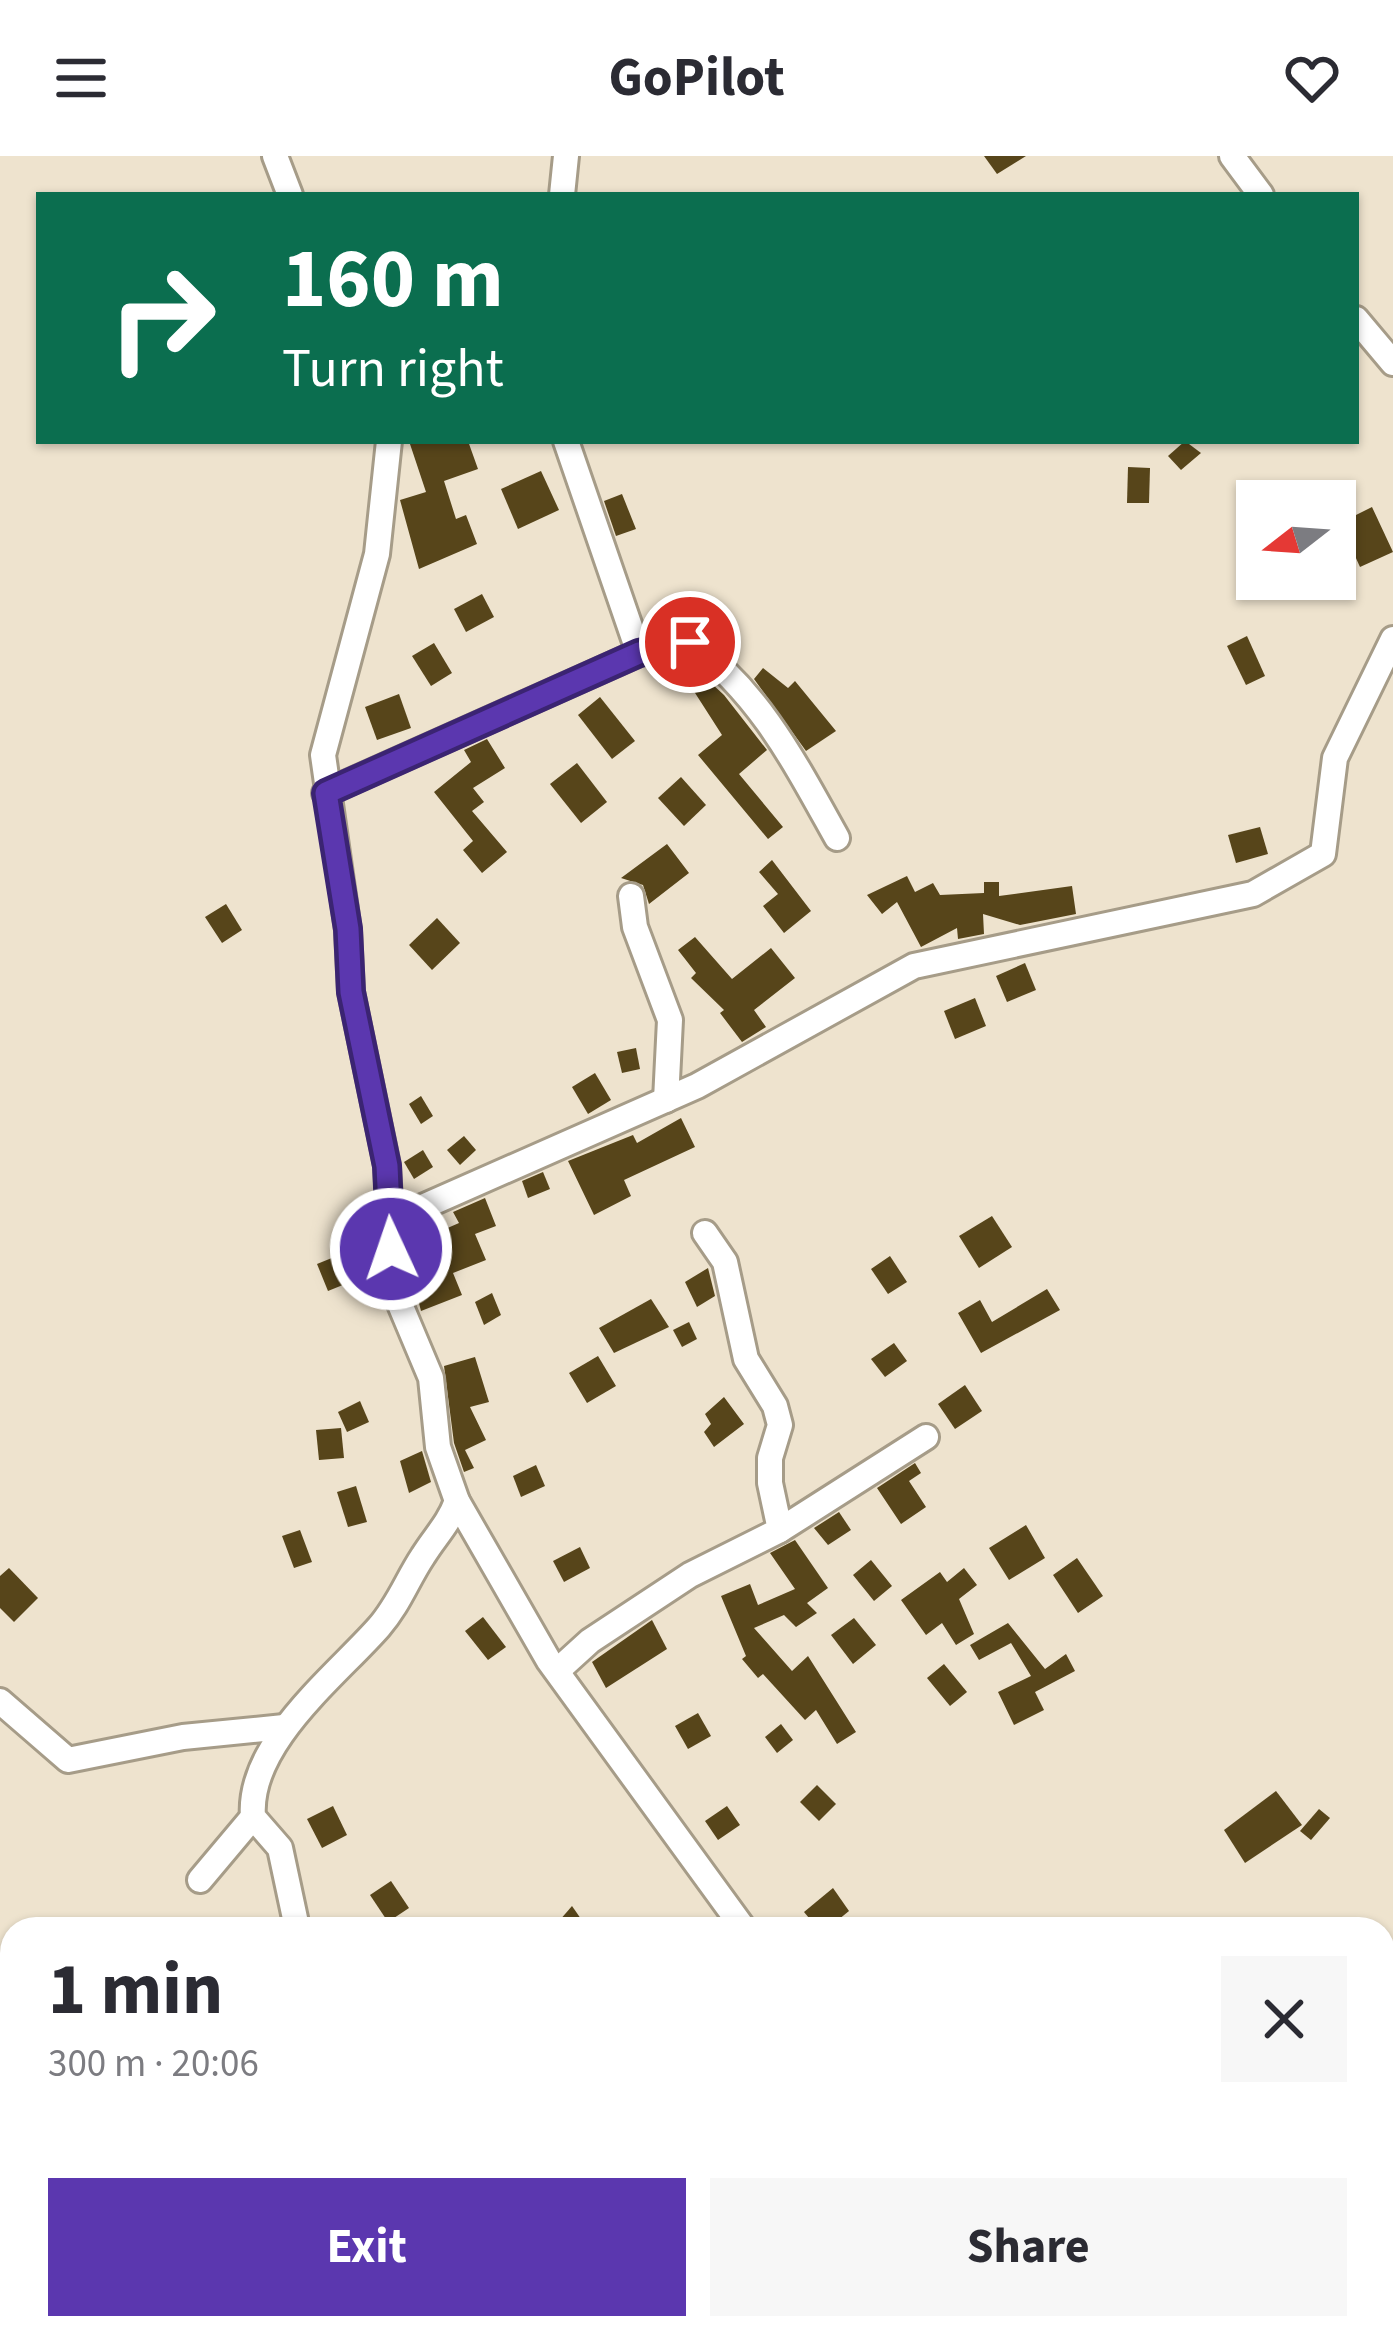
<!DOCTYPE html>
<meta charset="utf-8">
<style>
body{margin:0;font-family:"Source Sans 3",sans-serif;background:#f7f7f7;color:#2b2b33;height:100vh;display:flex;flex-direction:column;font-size:45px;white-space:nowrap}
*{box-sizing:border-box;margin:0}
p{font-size:39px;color:#7c7c81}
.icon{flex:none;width:66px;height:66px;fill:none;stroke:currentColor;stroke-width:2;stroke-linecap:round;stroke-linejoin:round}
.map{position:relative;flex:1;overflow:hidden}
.drawer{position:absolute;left:0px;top:1761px;width:1395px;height:423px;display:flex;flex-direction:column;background:#fff;border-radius:36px 36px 0 0;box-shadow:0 3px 9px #0004}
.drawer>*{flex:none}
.top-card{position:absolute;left:36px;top:36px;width:1323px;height:252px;border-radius:0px;box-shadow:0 3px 9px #0004;background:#0b6e4f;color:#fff;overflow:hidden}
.needle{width:78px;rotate:253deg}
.controls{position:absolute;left:1236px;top:324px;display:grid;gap:24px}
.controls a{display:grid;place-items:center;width:120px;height:120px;border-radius:0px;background:#fff;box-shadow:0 3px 9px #0004;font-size:60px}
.pin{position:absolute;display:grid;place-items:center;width:102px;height:102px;color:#fff;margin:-51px;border:6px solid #fff;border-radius:50%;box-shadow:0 3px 12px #0007}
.me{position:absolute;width:132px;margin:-66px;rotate:357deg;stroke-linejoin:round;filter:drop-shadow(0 0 9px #0008)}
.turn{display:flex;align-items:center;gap:42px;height:252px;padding:0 48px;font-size:54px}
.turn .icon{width:156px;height:156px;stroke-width:2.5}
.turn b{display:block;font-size:84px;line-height:102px}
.round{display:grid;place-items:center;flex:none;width:126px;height:126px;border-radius:0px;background:#f7f7f7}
.headline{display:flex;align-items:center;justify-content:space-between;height:204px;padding:0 48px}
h1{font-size:72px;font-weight:700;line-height:90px}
.action{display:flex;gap:24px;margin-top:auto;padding:24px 48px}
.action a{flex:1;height:138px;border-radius:0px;background:#5b37af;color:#fff;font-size:48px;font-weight:700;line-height:138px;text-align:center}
.action a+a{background:#f7f7f7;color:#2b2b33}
header{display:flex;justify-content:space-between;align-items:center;height:156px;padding:0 48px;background:#fff;font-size:54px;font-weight:700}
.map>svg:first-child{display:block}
</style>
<header><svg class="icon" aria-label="menu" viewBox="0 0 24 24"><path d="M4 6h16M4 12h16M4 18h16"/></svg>GoPilot<svg class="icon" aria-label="heart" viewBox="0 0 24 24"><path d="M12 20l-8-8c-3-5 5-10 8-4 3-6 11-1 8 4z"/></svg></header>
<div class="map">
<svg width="1393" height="2182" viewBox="0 0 1393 2182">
<rect width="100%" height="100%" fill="#eee3ce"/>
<!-- building -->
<g fill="#57451a">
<path d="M 984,0 L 1026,0 L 997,18 Z"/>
<path d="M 409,285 L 468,285 L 478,313 L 444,325 L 456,363 L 466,359 L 477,388 L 419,413 L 400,344 L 426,336 Z"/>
<path d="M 1185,285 L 1201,297 L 1181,314 L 1168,300 Z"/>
<path d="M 1128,311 L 1150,312 L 1149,347 L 1127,347 Z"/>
<path d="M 541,315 L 559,354 L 518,373 L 501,333 Z"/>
<path d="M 622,338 L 636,373 L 616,380 L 604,345 Z"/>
<path d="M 1372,351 L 1393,396 L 1360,411 L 1340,367 Z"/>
<path d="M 482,438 L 494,461 L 466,476 L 454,453 Z"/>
<path d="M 1247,480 L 1265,520 L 1246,529 L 1227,490 Z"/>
<path d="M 434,487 L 452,517 L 431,530 L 412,500 Z"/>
<path d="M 686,504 L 724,539 L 767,594 L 739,618 L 783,671 L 768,683 L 698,599 L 722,579 L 688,526 L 679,535 L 660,517 L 668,508 Z"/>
<path d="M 763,512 L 788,532 L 795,525 L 836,575 L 806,595 L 754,523 Z"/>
<path d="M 399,538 L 411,572 L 377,584 L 365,551 Z"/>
<path d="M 600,541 L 635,585 L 612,603 L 578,559 Z"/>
<path d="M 487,583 L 505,612 L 473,632 L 484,646 L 472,655 L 507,696 L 482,717 L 463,694 L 473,685 L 434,636 L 471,606 L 464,594 Z"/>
<path d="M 577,607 L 607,646 L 581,667 L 550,628 Z"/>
<path d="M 681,621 L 706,649 L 684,670 L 658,642 Z"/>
<path d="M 1260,671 L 1268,698 L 1236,707 L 1228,679 Z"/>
<path d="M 667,688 L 689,717 L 649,748 L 643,729 L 621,722 Z"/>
<path d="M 772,704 L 811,755 L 784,777 L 763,750 L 778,738 L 759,716 Z"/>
<path d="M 907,720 L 915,736 L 933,727 L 940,739 L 984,737 L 984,726 L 999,726 L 999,740 L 1072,730 L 1076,758 L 1020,769 L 983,758 L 984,778 L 958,783 L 957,772 L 921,791 L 897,746 L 882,758 L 867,739 Z"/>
<path d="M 226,748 L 242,774 L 222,787 L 205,761 Z"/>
<path d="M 437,762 L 460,787 L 432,814 L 409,789 Z"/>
<path d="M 695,781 L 732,823 L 771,792 L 795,822 L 754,854 L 766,871 L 742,886 L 720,857 L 724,854 L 691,822 L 696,817 L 678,794 Z"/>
<path d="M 1025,807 L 1036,834 L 1007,846 L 996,820 Z"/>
<path d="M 975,842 L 986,870 L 955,883 L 944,855 Z"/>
<path d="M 636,892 L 640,913 L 622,917 L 617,896 Z"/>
<path d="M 595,917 L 611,944 L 588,958 L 572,931 Z"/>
<path d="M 421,940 L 433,960 L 421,968 L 409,948 Z"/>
<path d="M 681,962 L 695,991 L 624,1024 L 631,1040 L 594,1059 L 568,1005 L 633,979 L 637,987 Z"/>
<path d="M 464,980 L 476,994 L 460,1009 L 447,994 Z"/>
<path d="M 423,994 L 433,1011 L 414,1023 L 404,1006 Z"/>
<path d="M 543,1016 L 550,1033 L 528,1042 L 522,1025 Z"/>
<path d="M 485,1042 L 496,1070 L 475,1078 L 486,1104 L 453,1117 L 462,1139 L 421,1155 L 409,1108 L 450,1091 L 443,1074 L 459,1067 L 453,1056 Z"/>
<path d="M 992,1060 L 1012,1091 L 979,1112 L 959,1080 Z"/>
<path d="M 349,1095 L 360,1122 L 328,1135 L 317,1108 Z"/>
<path d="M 890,1100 L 907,1126 L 888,1138 L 871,1113 Z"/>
<path d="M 708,1112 L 715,1140 L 697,1151 L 685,1126 Z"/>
<path d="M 1047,1133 L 1060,1154 L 981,1197 L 958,1157 L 980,1144 L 992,1166 Z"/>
<path d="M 492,1137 L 501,1159 L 484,1169 L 475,1146 Z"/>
<path d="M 651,1143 L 669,1171 L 614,1197 L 599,1172 Z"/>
<path d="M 689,1166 L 697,1183 L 682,1191 L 673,1174 Z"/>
<path d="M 894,1187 L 907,1205 L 885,1221 L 871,1203 Z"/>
<path d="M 598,1200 L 616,1230 L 587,1247 L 569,1217 Z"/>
<path d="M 475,1201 L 489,1246 L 470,1251 L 486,1284 L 465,1294 L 474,1312 L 464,1316 L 454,1287 L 444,1210 Z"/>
<path d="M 965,1229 L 982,1255 L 955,1273 L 938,1248 Z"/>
<path d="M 724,1241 L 744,1268 L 714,1291 L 704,1276 L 711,1268 L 705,1258 Z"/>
<path d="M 360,1245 L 369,1266 L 347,1276 L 338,1256 Z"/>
<path d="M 341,1272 L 344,1302 L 319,1304 L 316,1274 Z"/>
<path d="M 422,1295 L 431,1326 L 409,1337 L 400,1305 Z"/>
<path d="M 915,1307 L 921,1317 L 909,1325 L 926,1351 L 901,1368 L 877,1332 Z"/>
<path d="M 536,1309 L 545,1330 L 521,1341 L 513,1320 Z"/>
<path d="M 356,1330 L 367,1366 L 348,1371 L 337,1336 Z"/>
<path d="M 839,1356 L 851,1374 L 828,1389 L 814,1372 Z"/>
<path d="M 1026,1369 L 1045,1402 L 1009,1424 L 989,1392 Z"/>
<path d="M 300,1374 L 312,1406 L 294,1412 L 282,1380 Z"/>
<path d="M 795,1384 L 828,1432 L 807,1447 L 817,1457 L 796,1471 L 784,1459 L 754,1472 L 792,1515 L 808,1500 L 856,1576 L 837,1588 L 816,1554 L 805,1564 L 763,1518 L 758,1522 L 742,1503 L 746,1500 L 721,1440 L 750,1428 L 758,1449 L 795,1433 L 770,1397 Z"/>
<path d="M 580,1391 L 590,1412 L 564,1426 L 553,1405 Z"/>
<path d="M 1077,1402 L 1103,1440 L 1078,1457 L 1053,1419 Z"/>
<path d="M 871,1404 L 892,1430 L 874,1445 L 853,1419 Z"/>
<path d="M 9,1412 L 38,1442 L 14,1466 L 0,1452 L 0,1420 Z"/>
<path d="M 964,1412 L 977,1429 L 959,1443 L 974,1478 L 956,1489 L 942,1467 L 926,1479 L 901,1444 L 940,1416 L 947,1426 Z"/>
<path d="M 483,1461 L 506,1491 L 488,1504 L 465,1475 Z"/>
<path d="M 854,1462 L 876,1489 L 853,1508 L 831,1479 Z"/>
<path d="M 652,1464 L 667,1493 L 606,1532 L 592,1506 Z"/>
<path d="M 1008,1467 L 1045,1513 L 1066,1498 L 1075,1515 L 1035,1536 L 1044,1554 L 1014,1569 L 998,1536 L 1031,1520 L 1011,1487 L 979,1504 L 970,1489 Z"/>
<path d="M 944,1508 L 967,1536 L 950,1550 L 927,1522 Z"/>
<path d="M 698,1557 L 711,1580 L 688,1593 L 675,1570 Z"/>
<path d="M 781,1568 L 793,1584 L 777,1597 L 765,1581 Z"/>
<path d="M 817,1629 L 836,1648 L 819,1665 L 800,1646 Z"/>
<path d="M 1276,1635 L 1302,1669 L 1245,1707 L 1224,1674 Z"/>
<path d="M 333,1650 L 347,1679 L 322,1692 L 307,1663 Z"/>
<path d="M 727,1650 L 740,1669 L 718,1684 L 705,1665 Z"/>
<path d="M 1319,1653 L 1330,1662 L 1311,1684 L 1300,1675 Z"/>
<path d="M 391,1725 L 409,1752 L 388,1766 L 370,1739 Z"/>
<path d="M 833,1732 L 849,1755 L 827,1773 L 818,1773 L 804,1756 Z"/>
<path d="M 572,1750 L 588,1773 L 565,1773 L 559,1765 Z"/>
</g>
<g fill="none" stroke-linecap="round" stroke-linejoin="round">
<!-- minor casing -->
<g stroke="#a69c88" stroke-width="30">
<g id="minor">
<path d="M 275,0 L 290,39"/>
<path d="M 1232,0 L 1261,39"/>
<path d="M 562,39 L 566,0"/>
<path d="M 1356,163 L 1393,207"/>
<path d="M 389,285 L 377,398 L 323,599 L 348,774 L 351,836 L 387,1009 L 394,1134 L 431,1222 L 438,1291 L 457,1345 L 549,1505 L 744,1773"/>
<path d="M 566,285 L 639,497"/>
<path d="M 325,637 L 639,497 L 690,486 C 760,537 795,607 837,682"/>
<path d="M 631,740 L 635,771 L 670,864 L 666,944"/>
<path d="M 390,1073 L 409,1057 L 697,930 L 914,810 L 1253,738 L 1323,698 L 1335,602 L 1393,483"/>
<path d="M 780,1374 L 926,1281"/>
<path d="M 557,1515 L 590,1485 L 690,1419 L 780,1374 L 770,1327 L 770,1302 L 780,1269 L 775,1250 L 746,1203 L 725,1106 L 705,1077"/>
<path d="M 0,1545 L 68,1604 L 183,1581 L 284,1571"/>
<path d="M 200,1724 L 253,1661"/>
<path d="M 296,1767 L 280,1692 L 253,1661 C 247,1588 336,1520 379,1471 C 399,1448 407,1424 423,1400 C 436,1379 448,1369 457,1345"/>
<path d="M 1313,2172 L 1325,2182"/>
<path d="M 847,2182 L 857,2172"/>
<path d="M 1214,2182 L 1225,2172"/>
</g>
</g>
<!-- minor -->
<use href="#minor" stroke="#fff" stroke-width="24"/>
</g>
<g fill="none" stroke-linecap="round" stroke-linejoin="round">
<!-- route casing -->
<g stroke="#3b2472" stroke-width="30">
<path id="route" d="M 391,1093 L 387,1010 L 351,836 L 348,773 L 326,637 L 639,497 L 690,486"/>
</g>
<!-- route -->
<use href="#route" stroke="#5b37af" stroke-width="21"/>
</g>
</svg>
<div class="controls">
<a><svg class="needle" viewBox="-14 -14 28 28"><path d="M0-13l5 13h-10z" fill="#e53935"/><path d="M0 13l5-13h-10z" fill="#7c7c81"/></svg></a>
</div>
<div class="pin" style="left:690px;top:486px;background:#d93025"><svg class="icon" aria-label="arrive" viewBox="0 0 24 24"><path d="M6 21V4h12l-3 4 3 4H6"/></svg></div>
<svg class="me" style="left:391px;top:1093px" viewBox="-20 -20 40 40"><circle r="17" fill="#5b37af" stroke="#fff" stroke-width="3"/><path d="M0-11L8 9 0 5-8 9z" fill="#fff"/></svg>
<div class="top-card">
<div class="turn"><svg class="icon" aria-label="right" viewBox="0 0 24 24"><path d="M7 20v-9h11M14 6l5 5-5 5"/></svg><div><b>160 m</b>Turn right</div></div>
</div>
<section class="drawer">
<div class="headline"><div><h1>1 min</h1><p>300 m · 20:06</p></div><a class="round"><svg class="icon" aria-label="close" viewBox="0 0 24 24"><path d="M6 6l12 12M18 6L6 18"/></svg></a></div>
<div class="action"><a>Exit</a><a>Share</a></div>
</section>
</div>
